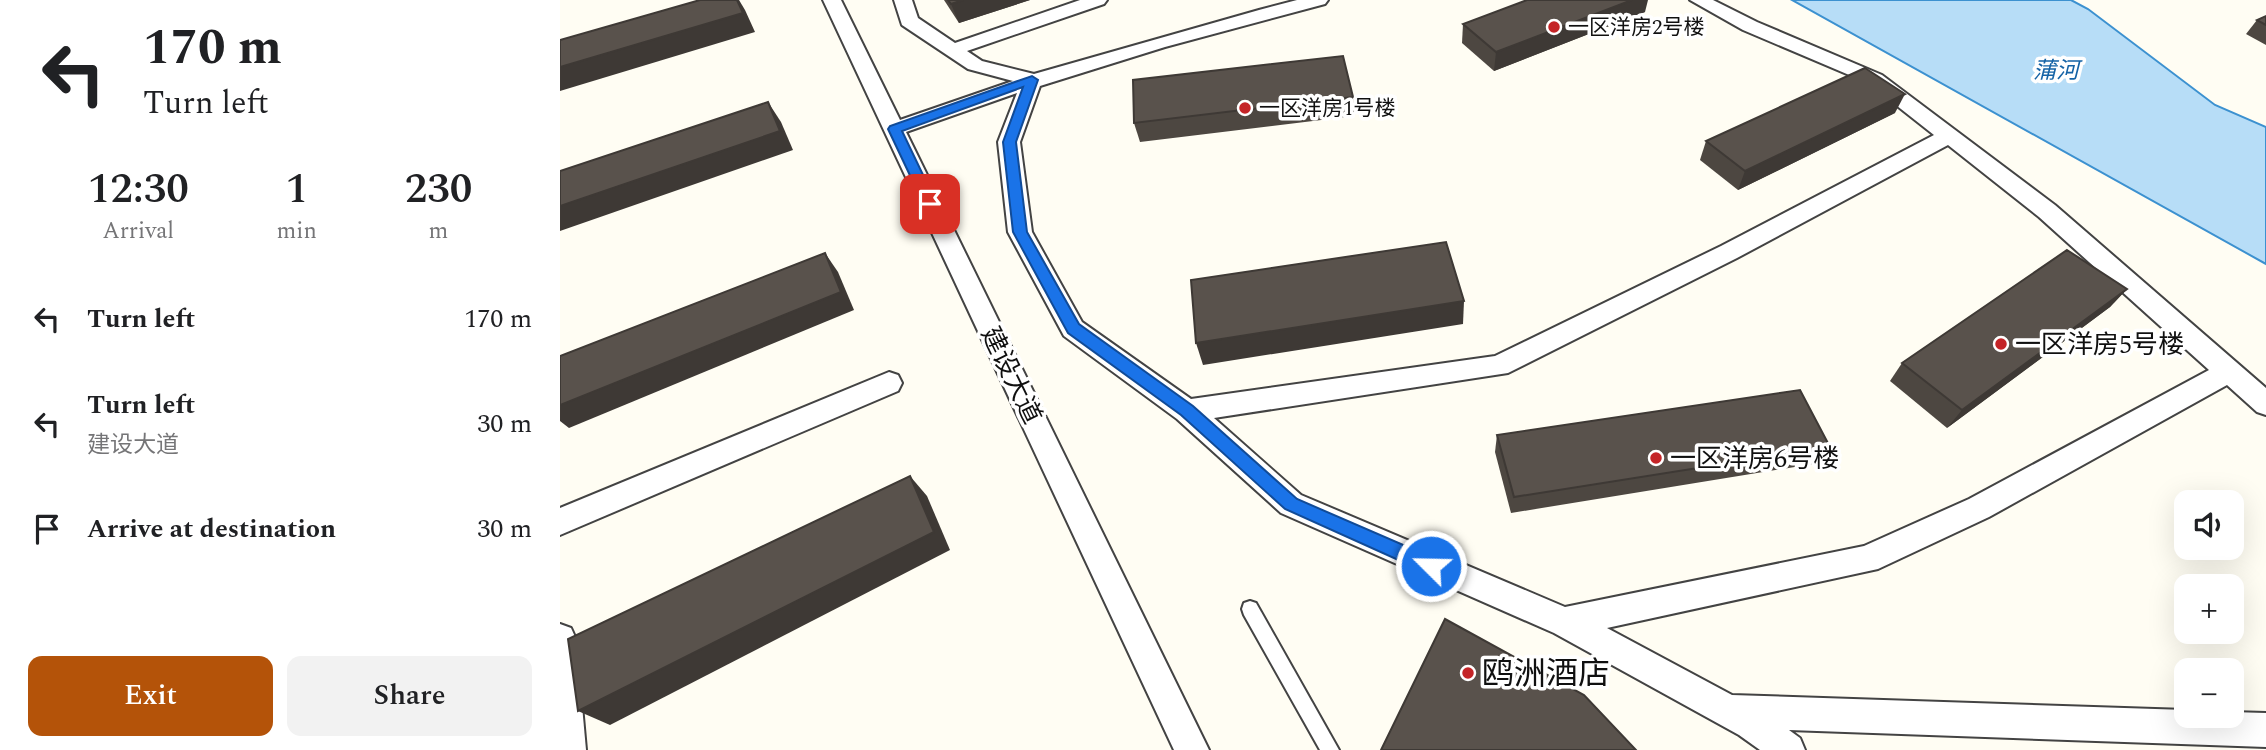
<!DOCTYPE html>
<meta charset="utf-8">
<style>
body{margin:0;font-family:Spectral,"Noto Sans SC",serif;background:#f2f2f2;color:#202124;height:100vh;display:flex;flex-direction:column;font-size:26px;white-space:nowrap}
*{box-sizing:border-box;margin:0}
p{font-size:23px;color:#757577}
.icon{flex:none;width:38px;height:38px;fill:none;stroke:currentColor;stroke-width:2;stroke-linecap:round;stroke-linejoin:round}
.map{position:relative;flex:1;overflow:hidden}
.side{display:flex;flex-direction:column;background:#fff;width:560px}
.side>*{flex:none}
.guide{background:#fff;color:#202124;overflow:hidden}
.buttons{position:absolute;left:1614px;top:490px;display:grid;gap:14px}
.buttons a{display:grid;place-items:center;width:70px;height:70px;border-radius:14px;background:#fff;box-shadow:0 7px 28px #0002;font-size:35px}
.pin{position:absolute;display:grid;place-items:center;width:60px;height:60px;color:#fff;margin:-30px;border-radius:14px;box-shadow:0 4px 10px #0006}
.me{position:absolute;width:77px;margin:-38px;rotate:293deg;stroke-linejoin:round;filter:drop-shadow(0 0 5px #0008)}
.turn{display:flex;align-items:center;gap:24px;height:147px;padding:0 28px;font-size:32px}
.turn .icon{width:91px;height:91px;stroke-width:2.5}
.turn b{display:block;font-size:49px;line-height:60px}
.eta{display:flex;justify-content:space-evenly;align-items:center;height:119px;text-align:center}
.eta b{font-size:42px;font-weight:600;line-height:49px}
.cta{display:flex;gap:14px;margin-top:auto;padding:14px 28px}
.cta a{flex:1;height:80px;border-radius:14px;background:#b45309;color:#fff;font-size:28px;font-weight:600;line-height:80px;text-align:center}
.cta a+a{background:#f2f2f2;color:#202124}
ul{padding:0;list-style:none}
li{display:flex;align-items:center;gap:21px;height:105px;padding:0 28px}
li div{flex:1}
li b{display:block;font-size:26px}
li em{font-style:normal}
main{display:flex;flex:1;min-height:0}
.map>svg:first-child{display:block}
</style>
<main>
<section class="side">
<div class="guide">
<div class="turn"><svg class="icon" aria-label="left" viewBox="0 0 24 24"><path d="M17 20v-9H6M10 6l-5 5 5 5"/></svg><div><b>170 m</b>Turn left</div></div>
</div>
<div class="eta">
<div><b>12:30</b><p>Arrival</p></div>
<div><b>1</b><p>min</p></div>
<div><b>230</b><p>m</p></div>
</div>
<ul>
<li><svg class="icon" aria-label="left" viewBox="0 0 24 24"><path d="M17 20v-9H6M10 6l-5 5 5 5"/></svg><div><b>Turn left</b></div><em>170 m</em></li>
<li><svg class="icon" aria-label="left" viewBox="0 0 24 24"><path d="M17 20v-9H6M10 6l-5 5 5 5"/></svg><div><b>Turn left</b><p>建设大道</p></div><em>30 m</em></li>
<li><svg class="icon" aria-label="arrive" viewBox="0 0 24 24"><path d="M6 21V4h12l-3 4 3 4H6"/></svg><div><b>Arrive at destination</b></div><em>30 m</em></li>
</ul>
<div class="cta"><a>Exit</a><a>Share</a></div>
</section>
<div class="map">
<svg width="1706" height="750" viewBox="0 0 1706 750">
<rect width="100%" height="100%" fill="#fffdf3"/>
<!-- water -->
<path fill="#b7ddf7" stroke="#3c91d0" stroke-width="2" d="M 1232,0 L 1511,0 L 1528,9 L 1655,105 L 1706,127 L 1706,264 Z"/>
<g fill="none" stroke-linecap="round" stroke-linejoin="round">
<!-- lane casing -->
<g stroke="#434343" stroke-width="4">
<path id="lane" d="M 690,601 L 696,603 L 779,750 L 760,750 L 684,615 L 682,609 L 684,603 Z"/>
</g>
<!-- street casing -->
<g stroke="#434343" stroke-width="4">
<g id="street">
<path d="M 263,0 L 281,0 L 340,120 L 453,81 L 408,69 L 342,25 L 334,0 L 352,0 L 358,18 L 395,43 L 520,0 L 547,0 L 544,4 L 407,51 L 422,61 L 474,74 L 699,10 L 737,0 L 768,0 L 765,4 L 605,47 L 480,86 L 460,142 L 472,232 L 522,322 L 631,399 L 935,356 L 1161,246 L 1374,135 L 1308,83 L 1183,30 L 1130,0 L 1153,0 L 1197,22 L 1322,75 L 1495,205 L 1706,388 L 1706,415 L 1697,412 L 1667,385 L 1429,517 L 1318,569 L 1047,628 L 1172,695 L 1626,710 L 1626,716 L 1671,716 L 1671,712 L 1706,713 L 1706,747 L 1229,730 L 1240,738 L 1245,750 L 1200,750 L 1179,735 L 994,633 L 721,513 L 617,419 L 504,336 L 448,232 L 438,142 L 457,93 L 346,132 L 649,750 L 614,750 ZM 1388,145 L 1479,217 L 1649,370 L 1409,499 L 1304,546 L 1005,607 L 741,495 L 654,418 L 948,373 L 1177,258 Z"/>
<path d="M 329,372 L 338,375 L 342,383 L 338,391 L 0,535 L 0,508 Z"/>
<path d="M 0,624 L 11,628 L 16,639 L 26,750 L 0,750 Z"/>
</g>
</g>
<!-- lane -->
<use href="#lane" fill="#fff" fill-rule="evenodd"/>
<!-- street -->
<use href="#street" fill="#fff" fill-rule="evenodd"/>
</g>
<!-- wall -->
<g fill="#4d4741">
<path d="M 384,0 L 470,0 L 399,23 Z"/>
<path d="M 1085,12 L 934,71 L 902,43 L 903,24 Z"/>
<path d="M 1706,16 L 1706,45 L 1686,34 L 1697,20 Z"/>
<path d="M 793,97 L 794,116 L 580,142 L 574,123 Z"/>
<path d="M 1335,113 L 1178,190 L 1140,160 L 1146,141 Z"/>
<path d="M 1567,289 L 1550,307 L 1387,428 L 1330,381 L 1342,363 Z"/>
<path d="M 937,435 L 1270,447 L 1259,463 L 951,513 L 935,452 Z"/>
</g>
<!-- shaded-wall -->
<g fill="#3e3935">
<path d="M 177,0 L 179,0 L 185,10 L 195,32 L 0,91 L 0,67 Z"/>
<path d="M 403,0 L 470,0 L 399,23 L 391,4 Z"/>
<path d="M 1072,0 L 1088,0 L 1085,12 L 934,71 L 936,52 Z"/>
<path d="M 1345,94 L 1335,113 L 1178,190 L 1185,171 Z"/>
<path d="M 208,102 L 221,122 L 233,150 L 0,231 L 0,206 Z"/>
<path d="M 265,253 L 278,272 L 294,310 L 9,428 L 0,421 L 0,405 Z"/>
<path d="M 1567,289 L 1550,307 L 1387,428 L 1402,410 Z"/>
<path d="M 904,301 L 903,324 L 643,365 L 636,343 Z"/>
<path d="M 350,476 L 367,496 L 390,550 L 50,725 L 18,711 Z"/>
</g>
<!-- building -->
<g fill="#59524c" stroke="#3e3935" stroke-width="2">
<path d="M 140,0 L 177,0 L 183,13 L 0,67 L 0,40 Z"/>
<path d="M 388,0 L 403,0 L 391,4 Z"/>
<path d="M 967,0 L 1072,0 L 936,52 L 903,24 Z"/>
<path d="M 1706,16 L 1706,25 L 1697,20 Z"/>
<path d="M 783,56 L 793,97 L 574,123 L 573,80 Z"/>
<path d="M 1305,68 L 1345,94 L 1185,171 L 1146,141 Z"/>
<path d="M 208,102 L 220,131 L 0,206 L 0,171 Z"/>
<path d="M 886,242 L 904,301 L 636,343 L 631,280 Z"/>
<path d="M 1507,250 L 1567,289 L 1402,410 L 1342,363 Z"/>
<path d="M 265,253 L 281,292 L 0,405 L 0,356 Z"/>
<path d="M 1240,390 L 1270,447 L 954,497 L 937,435 Z"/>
<path d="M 350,476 L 374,532 L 18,711 L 8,639 Z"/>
<path d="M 885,619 L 1024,695 L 1076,750 L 821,750 Z"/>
</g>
<!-- route -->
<path fill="#1a73e8" stroke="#114b97" stroke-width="2" d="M 472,76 L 478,80 L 456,142 L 467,232 L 519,324 L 633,406 L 737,499 L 878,560 L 880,566 L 878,572 L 871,574 L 865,572 L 725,509 L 621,415 L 508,333 L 453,232 L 443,142 L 463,87 L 342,131 L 377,204 L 370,208 L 365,207 L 328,129 L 330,126 Z"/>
<!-- markers -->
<g fill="#c42427" stroke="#fff" stroke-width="2.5">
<circle cx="994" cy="27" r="7"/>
<circle cx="685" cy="108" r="7"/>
<circle cx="1441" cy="344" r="7"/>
<circle cx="1096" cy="458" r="7"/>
<circle cx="908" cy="673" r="7"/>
</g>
<g text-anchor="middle" stroke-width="7" stroke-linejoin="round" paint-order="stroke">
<!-- far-poi labels -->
<g font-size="21" fill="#101010" stroke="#fff" text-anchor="start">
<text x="1008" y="34">一区洋房2号楼</text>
<text x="699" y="115">一区洋房1号楼</text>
</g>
<!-- far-water labels -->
<g font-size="23" font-style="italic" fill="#1563a6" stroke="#fff">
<text x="1496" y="78">蒲河</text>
</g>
<!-- poi labels -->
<g font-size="26" fill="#101010" stroke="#fff" text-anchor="start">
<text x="1455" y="353">一区洋房5号楼</text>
<text x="1110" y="467">一区洋房6号楼</text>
</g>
<!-- street labels -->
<g font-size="26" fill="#101010" stroke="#fff">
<text transform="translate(452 375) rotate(64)" y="9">建设大道</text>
</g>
<!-- near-poi labels -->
<g font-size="32" fill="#101010" stroke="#fff" text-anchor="start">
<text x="922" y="684">鸥洲酒店</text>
</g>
</g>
</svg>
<div class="buttons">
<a><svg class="icon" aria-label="sound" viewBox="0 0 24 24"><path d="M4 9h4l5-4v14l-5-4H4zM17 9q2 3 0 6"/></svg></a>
<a>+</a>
<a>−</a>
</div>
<div class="pin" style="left:370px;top:204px;background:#d93025"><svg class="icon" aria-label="arrive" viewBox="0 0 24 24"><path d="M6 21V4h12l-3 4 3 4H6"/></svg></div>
<svg class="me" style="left:871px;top:566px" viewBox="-20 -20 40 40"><circle r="17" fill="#1a73e8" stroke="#fff" stroke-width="3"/><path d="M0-11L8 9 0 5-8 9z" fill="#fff"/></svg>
</div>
</main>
